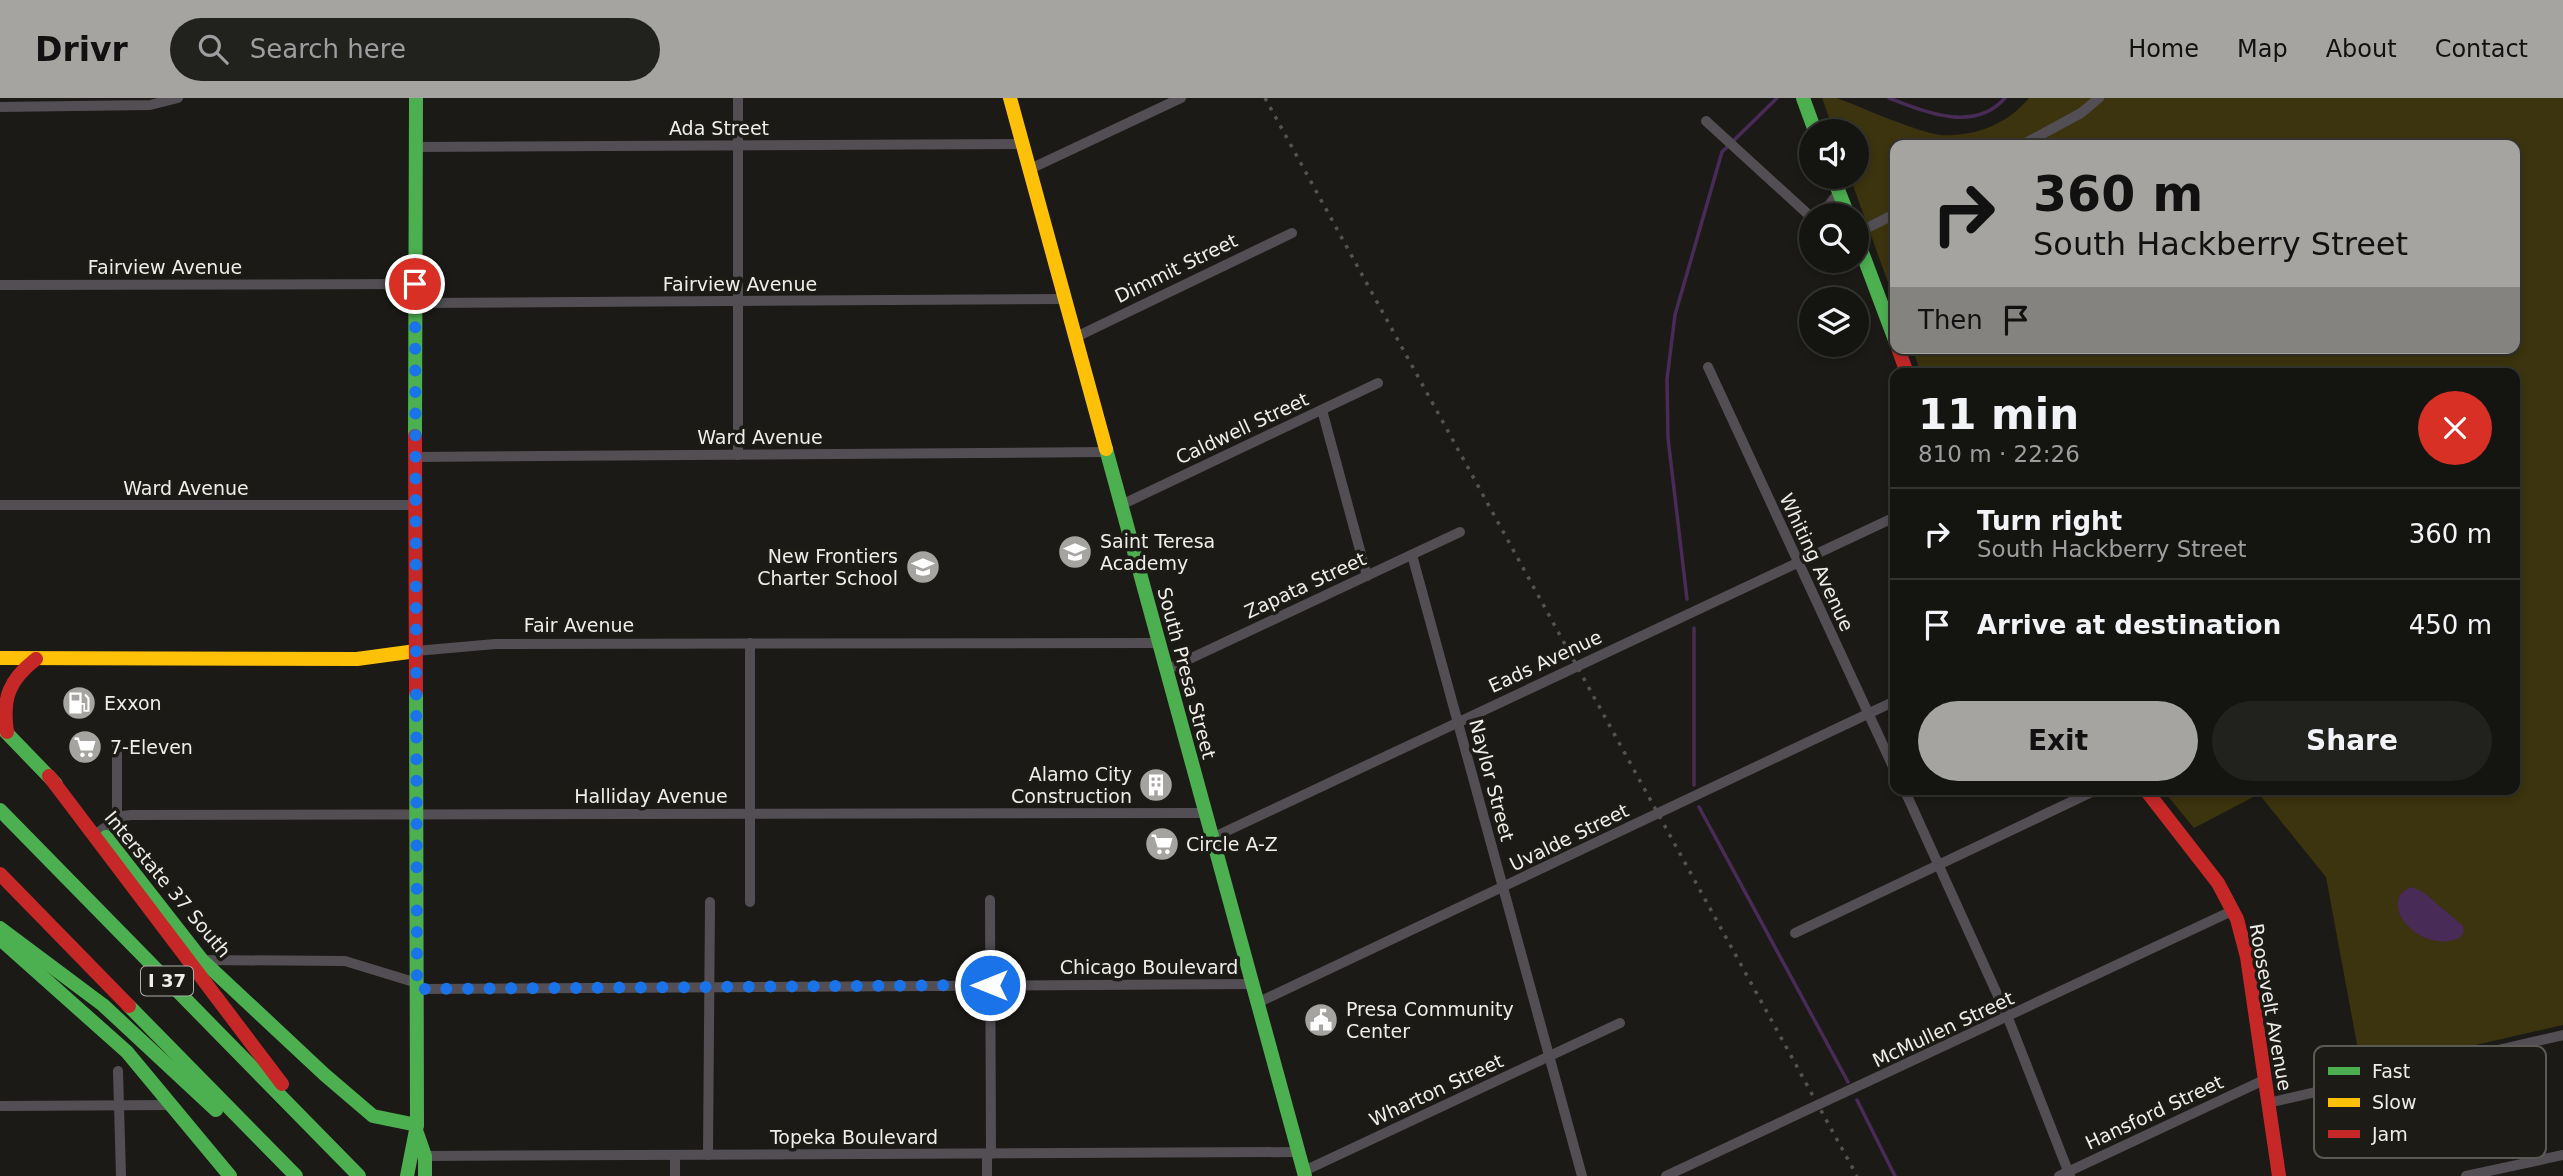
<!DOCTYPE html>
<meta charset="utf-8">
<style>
body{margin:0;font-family:"DejaVu Sans",sans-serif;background:#21211e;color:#f1f3f6;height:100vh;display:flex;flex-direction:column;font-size:26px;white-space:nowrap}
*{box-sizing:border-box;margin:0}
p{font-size:23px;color:#9d9e9f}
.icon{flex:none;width:38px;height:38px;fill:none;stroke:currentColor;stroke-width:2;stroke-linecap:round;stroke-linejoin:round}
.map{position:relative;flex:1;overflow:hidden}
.sheet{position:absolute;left:1890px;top:270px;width:630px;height:427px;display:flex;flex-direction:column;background:#141410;border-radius:14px;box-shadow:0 4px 10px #0003,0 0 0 2px #333330}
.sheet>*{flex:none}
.top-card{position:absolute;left:1890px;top:42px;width:630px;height:214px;border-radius:14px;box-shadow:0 4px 10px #0003,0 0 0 2px #333330;background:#a5a4a0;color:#111;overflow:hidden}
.buttons{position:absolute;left:1799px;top:21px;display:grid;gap:14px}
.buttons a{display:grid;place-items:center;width:70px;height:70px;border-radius:50%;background:#141410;box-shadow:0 4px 10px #0003,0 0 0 2px #333330;font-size:35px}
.pin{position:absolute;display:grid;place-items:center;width:60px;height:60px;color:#fff;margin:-30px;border:4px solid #fff;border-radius:50%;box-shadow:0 2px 7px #0007}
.me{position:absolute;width:77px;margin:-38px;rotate:270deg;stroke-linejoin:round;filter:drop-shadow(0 0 5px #0008)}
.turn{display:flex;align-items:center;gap:24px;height:147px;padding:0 28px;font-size:32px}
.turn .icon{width:91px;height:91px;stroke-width:2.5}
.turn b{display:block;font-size:49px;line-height:60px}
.then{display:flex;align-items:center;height:66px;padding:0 28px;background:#0003;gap:14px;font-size:26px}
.round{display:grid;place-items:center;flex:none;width:74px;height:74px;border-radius:37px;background:#21211e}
.summary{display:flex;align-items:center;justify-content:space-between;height:119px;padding:0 28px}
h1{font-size:42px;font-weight:700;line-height:52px}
.cta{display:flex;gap:14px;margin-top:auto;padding:14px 28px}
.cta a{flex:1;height:80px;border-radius:42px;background:#a5a4a0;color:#111;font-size:28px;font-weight:700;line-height:80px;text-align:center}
.cta a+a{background:#21211e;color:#f1f3f6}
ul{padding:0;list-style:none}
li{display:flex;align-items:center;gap:21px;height:91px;padding:0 28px;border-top:2px solid #333330}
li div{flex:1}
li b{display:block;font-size:26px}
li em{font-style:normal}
header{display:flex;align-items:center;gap:42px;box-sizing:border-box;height:98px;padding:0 35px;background:#a5a4a0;color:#111}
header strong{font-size:33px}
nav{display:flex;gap:38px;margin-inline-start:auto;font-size:24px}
.search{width:490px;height:63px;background:#21211e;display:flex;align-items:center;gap:18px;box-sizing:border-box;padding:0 24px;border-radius:38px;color:#9d9e9f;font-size:26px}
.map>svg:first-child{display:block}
</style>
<header>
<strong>Drivr</strong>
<div class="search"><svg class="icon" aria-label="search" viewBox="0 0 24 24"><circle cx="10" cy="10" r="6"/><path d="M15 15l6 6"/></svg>Search here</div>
<nav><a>Home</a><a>Map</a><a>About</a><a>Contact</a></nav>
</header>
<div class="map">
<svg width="2563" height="1078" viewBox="0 0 2563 1078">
<rect width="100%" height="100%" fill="#1b1a16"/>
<!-- green -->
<path fill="#3c340e" d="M 1822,0 L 1837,0 C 1861,9 1919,35 1941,37 C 1974,39 2008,26 2029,0 L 2563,0 L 2563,927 L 2362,973 L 2326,779 L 2259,696 L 2194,730 L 2162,691 L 2515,691 L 2515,275 L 1921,275 L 1912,250 L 2515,250 L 2515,47 L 1895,47 L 1895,204 L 1850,79 L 1857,79 L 1857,33 L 1834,33 Z"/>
<!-- water -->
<path fill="#492b57" d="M 2411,789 L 2423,794 L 2462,827 L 2464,833 L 2461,839 C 2422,859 2374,805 2411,789 Z"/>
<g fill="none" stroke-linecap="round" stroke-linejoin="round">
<!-- stream -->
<g stroke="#492b57" stroke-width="3.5">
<path d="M 1889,0 C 1925,14 1974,35 2005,0"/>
<path d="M 1687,501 L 1668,340 L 1667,281 L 1675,217 L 1722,54 L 1777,0"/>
<path d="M 1694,687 L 1694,530"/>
<path d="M 1699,709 L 1848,984"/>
<path d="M 1857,1002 L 1895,1078"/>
</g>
<!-- street -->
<g stroke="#524e54" stroke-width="10">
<path d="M 738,0 L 738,357"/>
<path d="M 0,9 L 150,7 L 178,0"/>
<path d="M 1706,23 L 1811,119"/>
<path d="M 2022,47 L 2081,15 L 2099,0"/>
<path d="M 416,49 L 1023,46"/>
<path d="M 1030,71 L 1181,0"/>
<path d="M 1813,117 L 1829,107 L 1839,94"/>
<path d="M 1857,135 L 1895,116"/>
<path d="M 0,187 L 415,186"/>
<path d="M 415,205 L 1065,201"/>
<path d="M 1076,239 L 1292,135"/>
<path d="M 1708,269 L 1895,673"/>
<path d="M 1322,312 L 1367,478"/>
<path d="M 414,359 L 1106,354"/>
<path d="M 0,407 L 414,407"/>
<path d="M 1121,407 L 1378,285"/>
<path d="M 1412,457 L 1582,1078"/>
<path d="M 750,545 L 750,804"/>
<path d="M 416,553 L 495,546 L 1159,545"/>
<path d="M 1166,572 L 1460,434"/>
<path d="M 1904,691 L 2008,920 L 2070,1078"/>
<path d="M 117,722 L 117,648"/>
<path d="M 100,733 L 123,718 L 131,717 L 1205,715"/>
<path d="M 1212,740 L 1895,419"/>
<path d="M 990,802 L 991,1056"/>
<path d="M 1795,835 L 2098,691"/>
<path d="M 202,862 L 345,863 L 417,885"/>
<path d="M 417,891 L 1252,886"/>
<path d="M 1257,905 L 1895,603"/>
<path d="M 118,973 L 121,1078"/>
<path d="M 2268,1005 L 2563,937"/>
<path d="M 0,1008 L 173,1007"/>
<path d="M 708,1057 L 710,804"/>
<path d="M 421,1058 L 1299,1054"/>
<path d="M 1304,1073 L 1620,925"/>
<path d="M 675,1078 L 675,1057"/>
<path d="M 987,1078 L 987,1056"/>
<path d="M 1666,1078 L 2234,812"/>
<path d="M 2059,1078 L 2264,982"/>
<path d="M 2466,1078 L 2563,1057"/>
</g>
<!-- fast -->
<g stroke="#4caf50" stroke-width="14">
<path d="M 1803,0 L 1815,33"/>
<path d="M 1833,79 L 1848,117"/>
<path d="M 1857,141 L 1895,242"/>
<path d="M 415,338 L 416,0"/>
<path d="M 1106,351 L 1305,1078"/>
<path d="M 0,628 L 56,686"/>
<path d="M 0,712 L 359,1078"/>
<path d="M 106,739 L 202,862 L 325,977 L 373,1018 L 417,1027"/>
<path d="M 0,830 L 103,907 L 216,1012"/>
<path d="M 0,841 L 127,954 L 230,1078"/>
<path d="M 129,908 L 296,1078"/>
<path d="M 417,1035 L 425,1058 L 425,1078"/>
<path d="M 407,1078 L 417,1027 L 416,594"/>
</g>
<!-- slow -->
<g stroke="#ffc107" stroke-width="14">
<path d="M 1010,0 L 1106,351"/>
<path d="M 0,560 L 357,561 L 416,553"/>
</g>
<!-- jam -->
<g stroke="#c62828" stroke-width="14">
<path d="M 1898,250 L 1907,275"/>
<path d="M 415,338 L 416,594"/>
<path d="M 7,634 C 2,600 9,582 36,561"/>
<path d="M 49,678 L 282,986"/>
<path d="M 2145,691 L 2218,785 L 2237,821 L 2247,859 L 2279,1078"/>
<path d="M 0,776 L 129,908"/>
</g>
<!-- rail -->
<path stroke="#555352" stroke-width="3.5" stroke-dasharray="3.5 7" stroke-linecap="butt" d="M 1265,0 L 1857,1078"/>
</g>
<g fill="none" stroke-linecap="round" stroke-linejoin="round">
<!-- route -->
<path stroke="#1a73e8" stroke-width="12" stroke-dasharray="0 21.6" d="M 415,186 L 417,891 L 990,887"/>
</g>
<!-- icons -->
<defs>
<g id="school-disc" transform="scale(1.75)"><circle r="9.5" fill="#a5a4a0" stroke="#1c1b15"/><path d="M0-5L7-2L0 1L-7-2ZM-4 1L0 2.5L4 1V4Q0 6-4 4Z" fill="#fff"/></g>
<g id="fuel-disc" transform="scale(1.75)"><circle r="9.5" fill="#a5a4a0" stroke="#1c1b15"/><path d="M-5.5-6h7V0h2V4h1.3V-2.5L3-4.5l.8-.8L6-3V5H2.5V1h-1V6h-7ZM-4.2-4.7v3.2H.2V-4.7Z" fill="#fff"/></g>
<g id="supermarket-disc" transform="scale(1.75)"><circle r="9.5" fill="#a5a4a0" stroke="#1c1b15"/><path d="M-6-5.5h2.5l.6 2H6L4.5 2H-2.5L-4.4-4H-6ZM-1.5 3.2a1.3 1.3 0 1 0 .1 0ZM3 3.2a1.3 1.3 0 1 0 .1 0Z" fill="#fff"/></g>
<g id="building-disc" transform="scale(1.75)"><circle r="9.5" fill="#a5a4a0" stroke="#1c1b15"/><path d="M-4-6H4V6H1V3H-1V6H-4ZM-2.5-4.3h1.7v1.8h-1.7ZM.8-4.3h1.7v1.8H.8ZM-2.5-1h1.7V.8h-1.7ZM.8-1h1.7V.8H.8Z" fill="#fff"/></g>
<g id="civic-disc" transform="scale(1.75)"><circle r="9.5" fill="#a5a4a0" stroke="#1c1b15"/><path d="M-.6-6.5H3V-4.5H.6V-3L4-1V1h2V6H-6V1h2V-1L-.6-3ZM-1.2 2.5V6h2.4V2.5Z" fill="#fff"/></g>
</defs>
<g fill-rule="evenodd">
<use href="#school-disc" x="1075" y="454"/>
<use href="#school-disc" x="923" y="469"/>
<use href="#fuel-disc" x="79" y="605"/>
<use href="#supermarket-disc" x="85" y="649"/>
<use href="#building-disc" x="1156" y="687"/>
<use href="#supermarket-disc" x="1162" y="746"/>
<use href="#civic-disc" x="1321" y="922"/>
</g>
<g text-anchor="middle" stroke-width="7" stroke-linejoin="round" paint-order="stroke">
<!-- shield labels -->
<rect fill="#1c1b15" stroke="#b0afaa" stroke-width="2" x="141" y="868.5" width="52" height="29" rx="5"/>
<g font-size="18" font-weight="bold" fill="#efeeea">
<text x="167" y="889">I 37</text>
</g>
<!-- street labels -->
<g font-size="19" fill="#efeeea" stroke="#1c1b15">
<text x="719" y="37">Ada Street</text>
<text x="165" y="176">Fairview Avenue</text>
<text transform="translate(1176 170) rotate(-26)" y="7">Dimmit Street</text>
<text x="740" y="193">Fairview Avenue</text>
<text transform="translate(1242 330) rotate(-25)" y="7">Caldwell Street</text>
<text x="760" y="346">Ward Avenue</text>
<text x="186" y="397">Ward Avenue</text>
<text transform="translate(1817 464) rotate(65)" y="7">Whiting Avenue</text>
<text transform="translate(1305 487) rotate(-25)" y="7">Zapata Street</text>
<text x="579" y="534">Fair Avenue</text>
<text transform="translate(1545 563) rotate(-25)" y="7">Eads Avenue</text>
<text transform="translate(1187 575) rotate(75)" y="7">South Presa Street</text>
<text transform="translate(1492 682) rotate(75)" y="7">Naylor Street</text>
<text x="651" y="705">Halliday Avenue</text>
<text transform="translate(1569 739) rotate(-26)" y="7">Uvalde Street</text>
<text transform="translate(168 786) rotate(50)" y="7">Interstate 37 South</text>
<text x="1149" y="876">Chicago Boulevard</text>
<text transform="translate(2271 909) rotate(80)" y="7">Roosevelt Avenue</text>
<text transform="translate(1943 931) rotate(-25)" y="7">McMullen Street</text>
<text transform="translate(1436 992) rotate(-25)" y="7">Wharton Street</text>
<text transform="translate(2154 1014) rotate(-25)" y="7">Hansford Street</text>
<text x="854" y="1046">Topeka Boulevard</text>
</g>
<!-- poi labels -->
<g font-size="19" fill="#efeeea" stroke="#1c1b15" text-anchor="start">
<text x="1100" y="450">Saint Teresa<tspan x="1100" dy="22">Academy</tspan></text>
<text x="898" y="465" text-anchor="end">New Frontiers<tspan x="898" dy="22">Charter School</tspan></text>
<text x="104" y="612">Exxon</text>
<text x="110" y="656">7-Eleven</text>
<text x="1132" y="683" text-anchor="end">Alamo City<tspan x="1132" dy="22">Construction</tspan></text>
<text x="1186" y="753">Circle A-Z</text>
<text x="1346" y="918">Presa Community<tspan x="1346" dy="22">Center</tspan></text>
</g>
</g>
<!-- legend -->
<rect x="2314" y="948" width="232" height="112" rx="10" fill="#1c1b15" stroke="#5b5a55" stroke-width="2"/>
<rect x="2328" y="969" width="32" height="8" fill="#4caf50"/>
<rect x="2328" y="1000" width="32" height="9" fill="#ffc107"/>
<rect x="2328" y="1032" width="32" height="8" fill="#c62828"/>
<g font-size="19" fill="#efeeea">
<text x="2372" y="980">Fast</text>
<text x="2372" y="1011">Slow</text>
<text x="2372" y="1043">Jam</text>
</g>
</svg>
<div class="buttons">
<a><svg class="icon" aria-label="sound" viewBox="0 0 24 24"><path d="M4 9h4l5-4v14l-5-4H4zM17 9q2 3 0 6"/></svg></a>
<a><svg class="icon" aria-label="search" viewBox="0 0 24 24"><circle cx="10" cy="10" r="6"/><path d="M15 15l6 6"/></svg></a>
<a><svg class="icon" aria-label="layers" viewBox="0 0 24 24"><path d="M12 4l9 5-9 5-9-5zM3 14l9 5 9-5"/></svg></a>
</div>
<div class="pin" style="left:415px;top:186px;background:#d93025"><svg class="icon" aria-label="arrive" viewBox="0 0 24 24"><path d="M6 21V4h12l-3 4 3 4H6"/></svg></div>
<svg class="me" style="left:990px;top:887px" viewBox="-20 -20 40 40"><circle r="17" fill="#1a73e8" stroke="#fff" stroke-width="3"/><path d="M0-11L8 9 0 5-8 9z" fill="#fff"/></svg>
<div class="top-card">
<div class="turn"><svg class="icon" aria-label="right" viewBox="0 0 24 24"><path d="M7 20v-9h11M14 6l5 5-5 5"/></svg><div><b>360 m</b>South Hackberry Street</div></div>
<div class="then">Then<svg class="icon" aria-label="arrive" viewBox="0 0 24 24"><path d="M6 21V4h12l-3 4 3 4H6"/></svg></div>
</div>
<section class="sheet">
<div class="summary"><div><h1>11 min</h1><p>810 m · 22:26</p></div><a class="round" style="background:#d93025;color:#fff"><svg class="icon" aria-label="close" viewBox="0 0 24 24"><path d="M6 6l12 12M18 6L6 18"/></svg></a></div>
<ul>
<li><svg class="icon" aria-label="right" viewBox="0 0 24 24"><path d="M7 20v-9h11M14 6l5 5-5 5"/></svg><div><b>Turn right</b><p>South Hackberry Street</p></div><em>360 m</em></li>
<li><svg class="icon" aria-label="arrive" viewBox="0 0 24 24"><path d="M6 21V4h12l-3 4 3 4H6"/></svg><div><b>Arrive at destination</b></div><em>450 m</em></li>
</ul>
<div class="cta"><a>Exit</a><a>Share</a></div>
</section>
</div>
